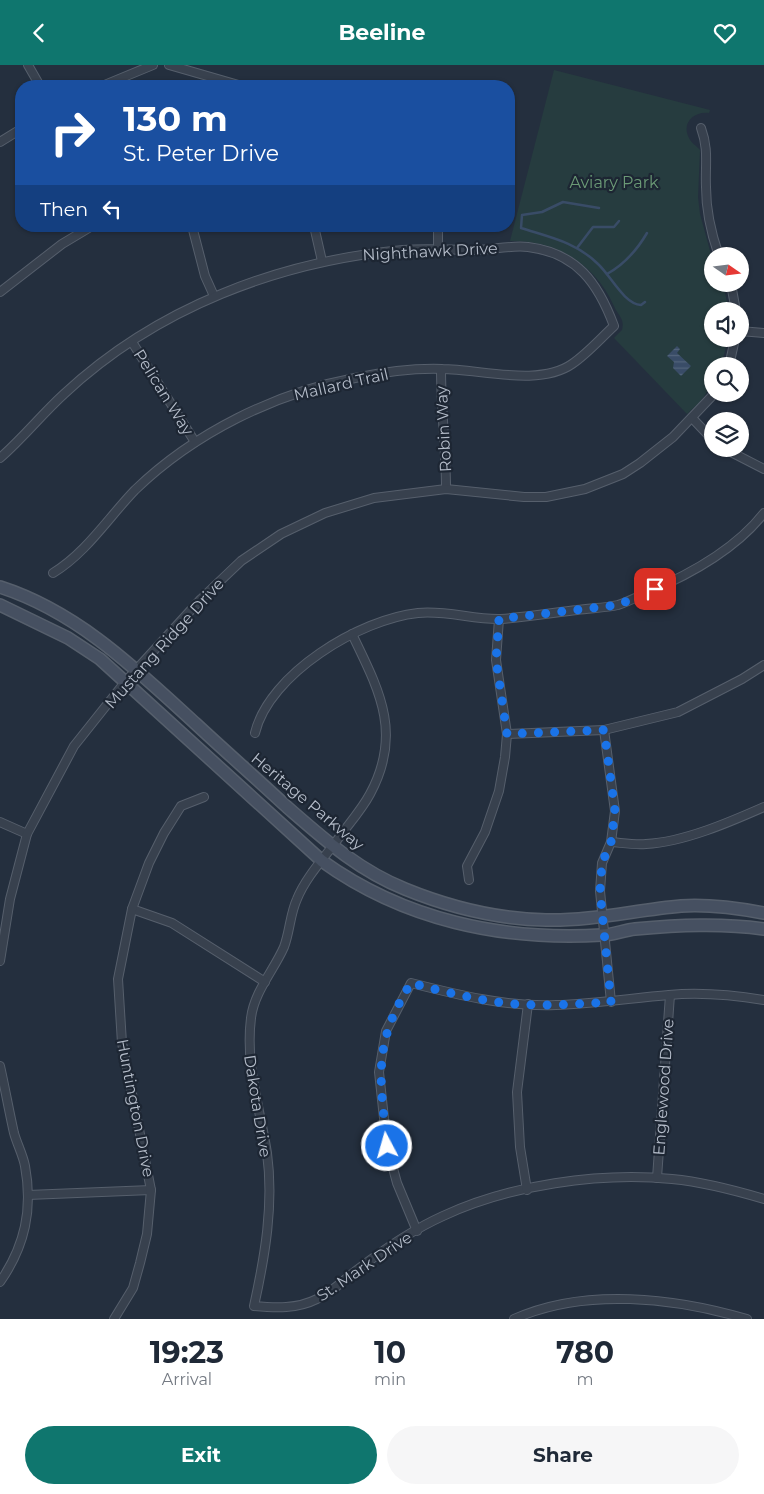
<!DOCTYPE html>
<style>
body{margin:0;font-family:Montserrat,sans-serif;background:#f6f6f7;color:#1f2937;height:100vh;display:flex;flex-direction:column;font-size:19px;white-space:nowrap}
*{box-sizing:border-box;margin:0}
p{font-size:16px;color:#747a83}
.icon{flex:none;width:28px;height:28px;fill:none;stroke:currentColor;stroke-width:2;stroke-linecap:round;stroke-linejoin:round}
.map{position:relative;height:1254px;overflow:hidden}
.sheet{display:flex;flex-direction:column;background:#fff;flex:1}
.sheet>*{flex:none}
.banner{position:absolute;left:15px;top:15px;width:500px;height:152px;border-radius:20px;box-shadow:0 1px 4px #0004;background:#1a4fa0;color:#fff;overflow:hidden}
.needle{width:32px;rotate:104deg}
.fabs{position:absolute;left:704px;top:182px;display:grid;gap:10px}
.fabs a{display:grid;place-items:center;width:45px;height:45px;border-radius:50%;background:#fff;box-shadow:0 1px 4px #0004;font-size:25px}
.pin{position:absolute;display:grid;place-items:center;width:42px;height:42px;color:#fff;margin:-21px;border-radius:10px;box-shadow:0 2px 8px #0006}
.me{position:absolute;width:55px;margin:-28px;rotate:354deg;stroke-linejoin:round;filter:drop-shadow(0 0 4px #0008)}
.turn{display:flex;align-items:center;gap:18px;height:105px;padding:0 25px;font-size:22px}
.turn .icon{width:65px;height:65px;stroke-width:2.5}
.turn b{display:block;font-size:35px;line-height:42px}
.then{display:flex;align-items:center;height:48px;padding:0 25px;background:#0003;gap:10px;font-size:19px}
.eta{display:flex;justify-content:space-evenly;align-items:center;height:85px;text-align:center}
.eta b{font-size:30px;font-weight:700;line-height:35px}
.cta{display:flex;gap:10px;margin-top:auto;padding:10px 25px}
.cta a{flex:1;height:58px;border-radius:30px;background:#0f766e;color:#fff;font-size:20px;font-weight:700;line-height:58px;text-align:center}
.cta a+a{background:#f6f6f7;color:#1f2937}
header{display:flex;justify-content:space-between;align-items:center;height:65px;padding:0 25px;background:#0f766e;color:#fff;font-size:22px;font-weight:700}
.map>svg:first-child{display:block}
</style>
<header><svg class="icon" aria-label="back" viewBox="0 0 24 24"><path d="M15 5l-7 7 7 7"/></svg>Beeline<svg class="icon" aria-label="heart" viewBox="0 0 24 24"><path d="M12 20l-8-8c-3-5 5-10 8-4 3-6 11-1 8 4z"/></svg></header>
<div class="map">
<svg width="764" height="1254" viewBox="0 0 764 1254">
<defs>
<pattern id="water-rules" width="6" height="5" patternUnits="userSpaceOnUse" patternTransform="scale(1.25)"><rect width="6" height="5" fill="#394c67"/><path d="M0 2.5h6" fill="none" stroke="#53647b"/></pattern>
</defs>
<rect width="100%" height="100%" fill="#242f3e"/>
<!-- park -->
<path fill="#263c3f" d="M 554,5 L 710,45 L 709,48 C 694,46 681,58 689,73 C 691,78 697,81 700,85 L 698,132 L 700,149 L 712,193 L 712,219 L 723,219 L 729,246 L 712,246 L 712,274 L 728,274 L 721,301 L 712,301 C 712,325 705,333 687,349 L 614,273 L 622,265 C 625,253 618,251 614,241 C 595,199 557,175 510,176 Z"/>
<!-- water -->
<path fill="url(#water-rules)" d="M 677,281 L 680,284 L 677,288 L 691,301 L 681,311 L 673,303 L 674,297 L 667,291 Z"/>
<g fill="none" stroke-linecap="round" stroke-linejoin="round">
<!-- stream -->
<g stroke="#394c67" stroke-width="2.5">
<path d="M 599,143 L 563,137 L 542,147 L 522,150 L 521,163 C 549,172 576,177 598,199 C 611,211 624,239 641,240 L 645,237"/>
<path d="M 577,183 L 593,162 L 614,162 L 619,156"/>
<path d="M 607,209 C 625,199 637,185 647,168"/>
</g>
<!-- minor casing -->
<g stroke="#565f6c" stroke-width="10">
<g id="minor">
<path d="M 28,0 L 40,21"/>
<path d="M 169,0 L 242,21"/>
<path d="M 102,21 L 153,0"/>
<path d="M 701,63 C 709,85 705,99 706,122 C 706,146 711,168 719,191"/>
<path d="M 0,77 L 21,64"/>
<path d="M 192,161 L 205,211 L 214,231"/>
<path d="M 314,161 L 322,196"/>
<path d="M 438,161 L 438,184"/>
<path d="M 731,219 L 736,246"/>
<path d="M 0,227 L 62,179 L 92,161"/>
<path d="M 740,266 L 764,268"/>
<path d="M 132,277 L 195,377"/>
<path d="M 729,301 L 735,274"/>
<path d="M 441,304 C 441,344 446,384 446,424"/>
<path d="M 693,354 L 712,374"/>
<path d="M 725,384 L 764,404"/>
<path d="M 0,393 C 23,373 42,349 64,329 C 156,243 279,196 403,185 C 427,183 451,185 475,185 C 492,185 510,180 528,182 C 577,188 598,218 614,261 C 601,273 587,289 572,299 C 539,322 480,304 442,304 C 413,303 384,307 355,313 C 275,328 194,368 135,425 C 108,453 86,488 53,508"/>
<path d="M 352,569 C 379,625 403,668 370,729 C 361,746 346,762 335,778 C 322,795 305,814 297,834 C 290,849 290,866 284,882 C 274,905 254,927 251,953 C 245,1000 260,1043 267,1088 C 274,1139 265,1191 254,1241 C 276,1243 297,1244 317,1234 C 331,1228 345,1214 357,1205 C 383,1185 412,1165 443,1151 C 509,1120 599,1107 672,1114 C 703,1117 734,1125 764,1134"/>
<path d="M 604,665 L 615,746 L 611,777 L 602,798 L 600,826 L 611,937"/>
<path d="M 255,668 C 269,609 360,554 418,548 C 446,545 474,555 501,554 C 526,552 552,548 577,545 C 590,543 605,543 618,540 C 627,537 637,532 646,528 C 689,510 735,485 764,448"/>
<path d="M 507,669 L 604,665 L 678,647 L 742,614 L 764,600"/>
<path d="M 0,757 L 27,769"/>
<path d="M 611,777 C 623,778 635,780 646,779 C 684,777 730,757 764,742"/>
<path d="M 469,815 L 467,801 L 485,767 L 499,726 L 505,692 L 507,669 L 496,595 L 499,554"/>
<path d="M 132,844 L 172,858 L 265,917"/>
<path d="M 0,896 L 10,834 L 27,769 L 74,681 L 125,617 L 201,534 L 241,496 L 281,469 L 325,448 L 374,433 L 446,424 L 524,432 L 546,432 L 585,424 L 623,409 L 640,398 L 673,372 L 714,329"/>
<path d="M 0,1001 C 5,1023 9,1046 14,1068 C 17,1079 23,1090 25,1101 C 33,1144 25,1181 0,1217"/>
<path d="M 657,1113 L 670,930"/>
<path d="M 527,1125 L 520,1082 L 517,1027 L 528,939"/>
<path d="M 28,1130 L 151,1125"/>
<path d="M 417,1166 L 397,1118 L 387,1081 L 379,1007 L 386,966 L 411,918 C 458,930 507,942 556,940 C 594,939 632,933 669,930 C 701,927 733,930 764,935"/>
<path d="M 114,1254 L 133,1223 L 140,1198 L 147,1169 L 151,1125 L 122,978 L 118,914 L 132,844 L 149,798 L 164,768 L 181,741 L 204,732"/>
<path d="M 514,1254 C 585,1222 675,1233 747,1254"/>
</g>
</g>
<!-- secondary casing -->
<g stroke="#565f6c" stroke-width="14">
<g id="secondary">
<path d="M 0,522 C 78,547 137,605 196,659 C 226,687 257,714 287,742 C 325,775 358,805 405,824 C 449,842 499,854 546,855 C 591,856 636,845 681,841 C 709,839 737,843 764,848"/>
<path d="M 0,540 L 68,573 L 100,594 L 322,796 C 404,855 502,876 602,870 C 613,870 624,865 635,864 C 679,860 721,858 764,864"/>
</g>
</g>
<!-- minor -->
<use href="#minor" stroke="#38414e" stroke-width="8"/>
<!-- secondary -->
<use href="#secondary" stroke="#465061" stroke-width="11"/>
</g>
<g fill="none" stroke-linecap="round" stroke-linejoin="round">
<!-- route -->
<path stroke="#1a73e8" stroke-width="9" stroke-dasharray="0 16.2" d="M 387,1081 C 380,1013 372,979 411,918 C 441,926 473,934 504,938 C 540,942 576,939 611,937 L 600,826 L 602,798 L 611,777 L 615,746 L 604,665 L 507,669 L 496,595 L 499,554 L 618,540 L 655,524"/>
</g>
<g text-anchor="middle" stroke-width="4.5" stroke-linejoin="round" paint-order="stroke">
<!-- park labels -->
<g font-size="16" fill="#6b9a76" stroke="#1d2633">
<text x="614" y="123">Aviary Park</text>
</g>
<!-- street labels -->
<g font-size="16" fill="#b4bcc9" stroke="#1d2633">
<text transform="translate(430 186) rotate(-3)" y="6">Nighthawk Drive</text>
<text transform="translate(341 319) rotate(-13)" y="6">Mallard Trail</text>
<text transform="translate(164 327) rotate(58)" y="6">Pelican Way</text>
<text transform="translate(443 364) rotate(-93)" y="6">Robin Way</text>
<text transform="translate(164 578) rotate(-48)" y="6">Mustang Ridge Drive</text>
<text transform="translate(308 736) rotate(40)" y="6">Heritage Parkway</text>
<text transform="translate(663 1022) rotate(-86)" y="6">Englewood Drive</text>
<text transform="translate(258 1041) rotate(81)" y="6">Dakota Drive</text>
<text transform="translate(136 1043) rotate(79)" y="6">Huntington Drive</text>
<text transform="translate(364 1201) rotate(-34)" y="6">St. Mark Drive</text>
</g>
</g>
</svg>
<div class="fabs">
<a><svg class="needle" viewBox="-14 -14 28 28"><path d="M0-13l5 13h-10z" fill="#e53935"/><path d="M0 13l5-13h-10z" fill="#747a83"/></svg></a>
<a><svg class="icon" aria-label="sound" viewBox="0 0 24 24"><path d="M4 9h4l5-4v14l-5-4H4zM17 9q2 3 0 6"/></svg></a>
<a><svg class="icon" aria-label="search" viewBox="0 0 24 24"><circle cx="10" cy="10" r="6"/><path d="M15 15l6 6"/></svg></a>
<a><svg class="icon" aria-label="layers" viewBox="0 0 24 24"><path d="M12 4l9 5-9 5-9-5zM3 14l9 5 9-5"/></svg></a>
</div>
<div class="pin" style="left:655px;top:524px;background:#d93025"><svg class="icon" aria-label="arrive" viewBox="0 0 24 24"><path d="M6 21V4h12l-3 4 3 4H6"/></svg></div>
<svg class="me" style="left:387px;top:1081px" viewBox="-20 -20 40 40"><circle r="17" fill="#1a73e8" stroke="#fff" stroke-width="3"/><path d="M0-11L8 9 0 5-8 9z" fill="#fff"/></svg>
<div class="banner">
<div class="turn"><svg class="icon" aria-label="right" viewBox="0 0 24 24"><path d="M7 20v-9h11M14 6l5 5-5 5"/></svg><div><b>130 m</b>St. Peter Drive</div></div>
<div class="then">Then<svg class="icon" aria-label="left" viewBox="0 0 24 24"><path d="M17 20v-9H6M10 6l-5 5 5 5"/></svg></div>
</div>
</div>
<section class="sheet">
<div class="eta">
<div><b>19:23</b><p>Arrival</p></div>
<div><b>10</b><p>min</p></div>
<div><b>780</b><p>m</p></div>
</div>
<div class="cta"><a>Exit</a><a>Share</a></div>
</section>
